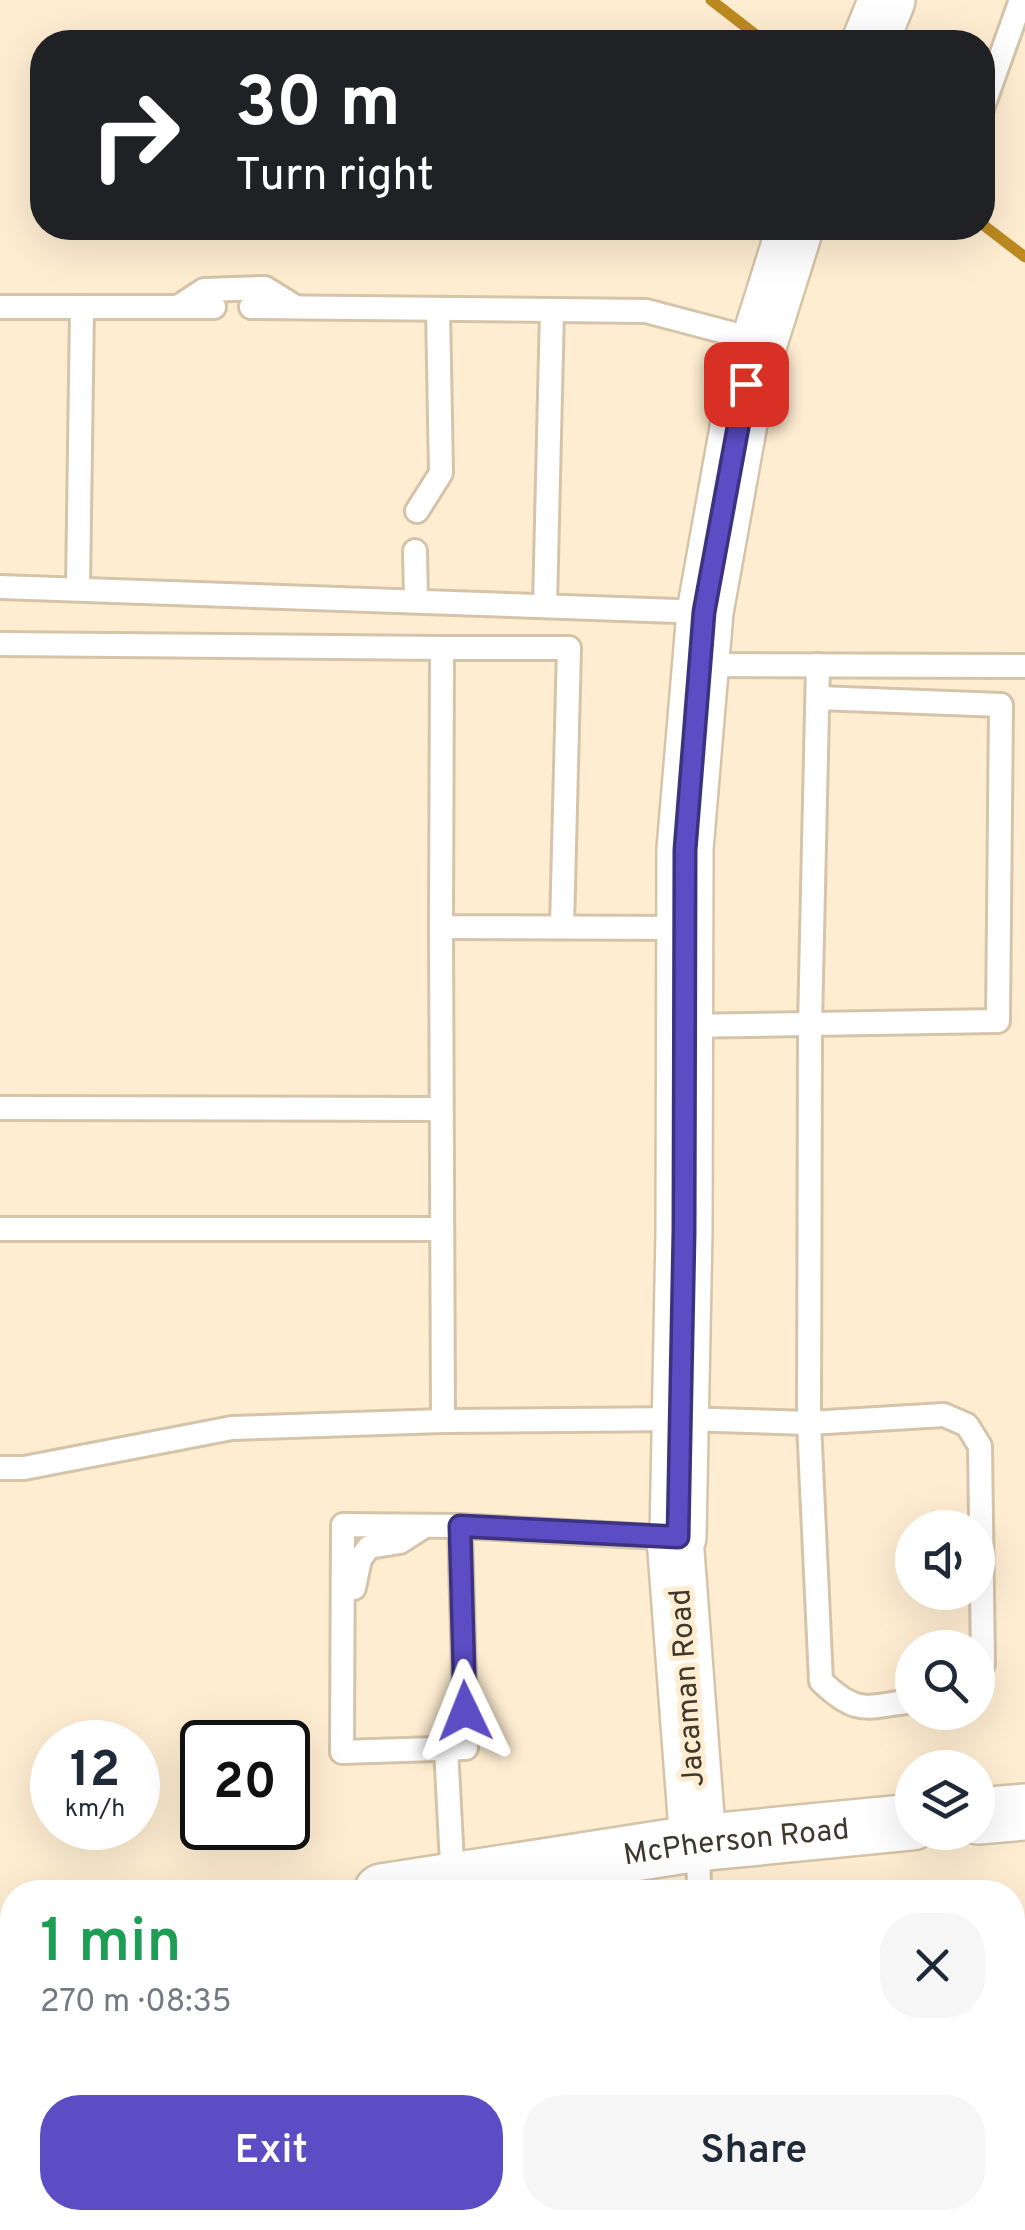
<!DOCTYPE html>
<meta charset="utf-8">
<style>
body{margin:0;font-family:Overpass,sans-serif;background:#f6f6f7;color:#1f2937;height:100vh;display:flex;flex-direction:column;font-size:38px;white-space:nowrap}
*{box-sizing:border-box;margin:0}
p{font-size:32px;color:#747a83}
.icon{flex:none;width:55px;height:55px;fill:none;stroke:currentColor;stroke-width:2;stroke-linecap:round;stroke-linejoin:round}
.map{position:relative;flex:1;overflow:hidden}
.side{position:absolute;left:0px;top:1880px;width:1025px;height:350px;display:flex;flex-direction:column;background:#fff;border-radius:40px 40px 0 0;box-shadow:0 10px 40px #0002}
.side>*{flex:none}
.hud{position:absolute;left:30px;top:30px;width:965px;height:210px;border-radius:40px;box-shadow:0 10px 40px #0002;background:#202124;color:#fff;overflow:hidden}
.tools{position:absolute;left:895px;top:1510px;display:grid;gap:20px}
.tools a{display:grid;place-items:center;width:100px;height:100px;border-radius:50%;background:#fff;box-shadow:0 10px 40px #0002;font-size:50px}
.speed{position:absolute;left:30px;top:1720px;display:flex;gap:20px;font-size:50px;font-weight:700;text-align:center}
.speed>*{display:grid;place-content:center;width:130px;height:130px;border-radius:50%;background:#fff;box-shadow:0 10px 40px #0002;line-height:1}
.speed small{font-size:25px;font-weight:400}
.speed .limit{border:5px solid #111;border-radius:15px;background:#fff;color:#111}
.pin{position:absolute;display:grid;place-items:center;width:85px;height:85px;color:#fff;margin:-42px;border-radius:20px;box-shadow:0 5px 15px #0006}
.me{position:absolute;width:110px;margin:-55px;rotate:358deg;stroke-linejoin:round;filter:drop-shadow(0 0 8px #0008)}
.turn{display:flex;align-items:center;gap:35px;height:210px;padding:0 40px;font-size:45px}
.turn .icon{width:130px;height:130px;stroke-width:2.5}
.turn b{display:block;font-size:70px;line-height:85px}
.round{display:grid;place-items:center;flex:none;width:105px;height:105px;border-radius:40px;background:#f6f6f7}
.overview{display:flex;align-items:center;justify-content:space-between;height:170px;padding:0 40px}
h1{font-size:60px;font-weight:600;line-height:75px;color:#1e9e55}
.cta{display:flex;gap:20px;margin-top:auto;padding:20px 40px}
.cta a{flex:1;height:115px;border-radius:40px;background:#5c4dc5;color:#fff;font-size:40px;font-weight:600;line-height:115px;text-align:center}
.cta a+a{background:#f6f6f7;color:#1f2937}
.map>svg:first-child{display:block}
</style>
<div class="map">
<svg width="1025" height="2230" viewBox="0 0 1025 2230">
<rect width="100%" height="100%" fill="#feedd1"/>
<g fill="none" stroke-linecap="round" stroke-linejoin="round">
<!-- stream -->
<g stroke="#bd8a21" stroke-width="11">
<path d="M 711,0 L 765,42"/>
<path d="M 982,224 L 1025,257"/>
</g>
<!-- service casing -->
<g stroke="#d4c4a9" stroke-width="28">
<g id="service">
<path d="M 982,109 L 1021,0"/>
<path d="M 0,307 L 214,307"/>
<path d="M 178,307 L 204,290 L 265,288 L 294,306"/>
<path d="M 251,307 L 646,311 L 760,341"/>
<path d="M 417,511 L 441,473 L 438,309"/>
<path d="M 415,551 L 416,600"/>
<path d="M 0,587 L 705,612"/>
<path d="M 78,588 L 82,307"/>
<path d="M 545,605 L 552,310"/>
<path d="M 0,644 L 442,648 L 441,927 L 685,928"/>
<path d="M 442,648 L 569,648 L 562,927"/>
<path d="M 700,665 L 1025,666"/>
<path d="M 818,665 L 810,1025 L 809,1423 L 821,1681 C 857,1716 866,1707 912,1701"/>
<path d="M 441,927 L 443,1421 L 681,1419 L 809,1423 L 944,1415 L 967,1425 L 980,1446 L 983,1664 L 978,1674"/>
<path d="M 684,1026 L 998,1021 L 1001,705 L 818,698"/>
<path d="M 0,1108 L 441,1109"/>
<path d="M 0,1229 L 442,1229"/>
<path d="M 0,1468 L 24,1468 L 232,1428 L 443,1421"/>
<path d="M 460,1526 L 343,1525 L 342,1752 L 466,1748 L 460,1526 L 675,1538"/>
<path d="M 354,1588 L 360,1559 L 369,1547 L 400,1542 L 425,1526"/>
<path d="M 446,1748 L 453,1883"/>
<path d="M 698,1843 L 699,1892"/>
<path d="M 513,2218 L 515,2230"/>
<path d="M 672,2218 L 674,2230"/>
<path d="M 743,2218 L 745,2230"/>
</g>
</g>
<!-- secondary casing -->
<g stroke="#d4c4a9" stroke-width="60">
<g id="secondary">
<path d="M 870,42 L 887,0"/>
<path d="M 978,1816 L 1025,1812"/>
<path d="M 698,1843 L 675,1538 L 678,1537 L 684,1232 L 685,849 L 705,612 L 746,384 L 795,228"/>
<path id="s1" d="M 382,1892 L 698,1843 L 912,1822"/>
<path d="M 0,1971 L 12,1969"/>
</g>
</g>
<!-- service -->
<use href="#service" stroke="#fff" stroke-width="22"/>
<!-- secondary -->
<use href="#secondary" stroke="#fff" stroke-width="55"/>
</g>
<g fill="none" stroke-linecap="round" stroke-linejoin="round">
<!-- route casing -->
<g stroke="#3c3280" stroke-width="25">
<path id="route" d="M 465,1711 L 460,1526 L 678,1537 L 684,1232 L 685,850 L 704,612 L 746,384"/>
</g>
<!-- route -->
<use href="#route" stroke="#5c4dc5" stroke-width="18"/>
</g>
<g text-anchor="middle" stroke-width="10" stroke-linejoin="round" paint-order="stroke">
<!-- street labels -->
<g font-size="30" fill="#3f382d" stroke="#feedd1">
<text transform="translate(686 1688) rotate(-94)" y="10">Jacaman Road</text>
<text dy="10" stroke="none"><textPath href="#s1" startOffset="358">McPherson Road</textPath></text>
</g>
</g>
</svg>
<div class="tools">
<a><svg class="icon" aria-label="sound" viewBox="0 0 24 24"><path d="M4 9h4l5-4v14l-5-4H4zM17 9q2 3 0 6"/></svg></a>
<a><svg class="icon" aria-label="search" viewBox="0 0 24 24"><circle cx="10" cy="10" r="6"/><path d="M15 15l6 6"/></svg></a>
<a><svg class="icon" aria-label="layers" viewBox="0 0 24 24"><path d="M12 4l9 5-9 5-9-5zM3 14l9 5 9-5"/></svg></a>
</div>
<div class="speed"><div>12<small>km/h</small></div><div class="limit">20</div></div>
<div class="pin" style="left:746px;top:384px;background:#d93025"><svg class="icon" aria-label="arrive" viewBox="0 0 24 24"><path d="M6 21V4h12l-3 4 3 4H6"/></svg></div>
<svg class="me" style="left:465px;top:1711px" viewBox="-20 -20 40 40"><path d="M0-17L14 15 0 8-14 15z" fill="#5c4dc5" stroke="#fff" stroke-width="4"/></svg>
<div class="hud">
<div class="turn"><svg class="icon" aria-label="right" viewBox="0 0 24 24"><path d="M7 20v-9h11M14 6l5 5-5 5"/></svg><div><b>30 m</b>Turn right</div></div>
</div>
<section class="side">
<div class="overview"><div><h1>1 min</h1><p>270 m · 08:35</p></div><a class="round"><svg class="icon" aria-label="close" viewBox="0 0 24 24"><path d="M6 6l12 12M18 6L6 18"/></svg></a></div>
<div class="cta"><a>Exit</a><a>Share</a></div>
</section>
</div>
